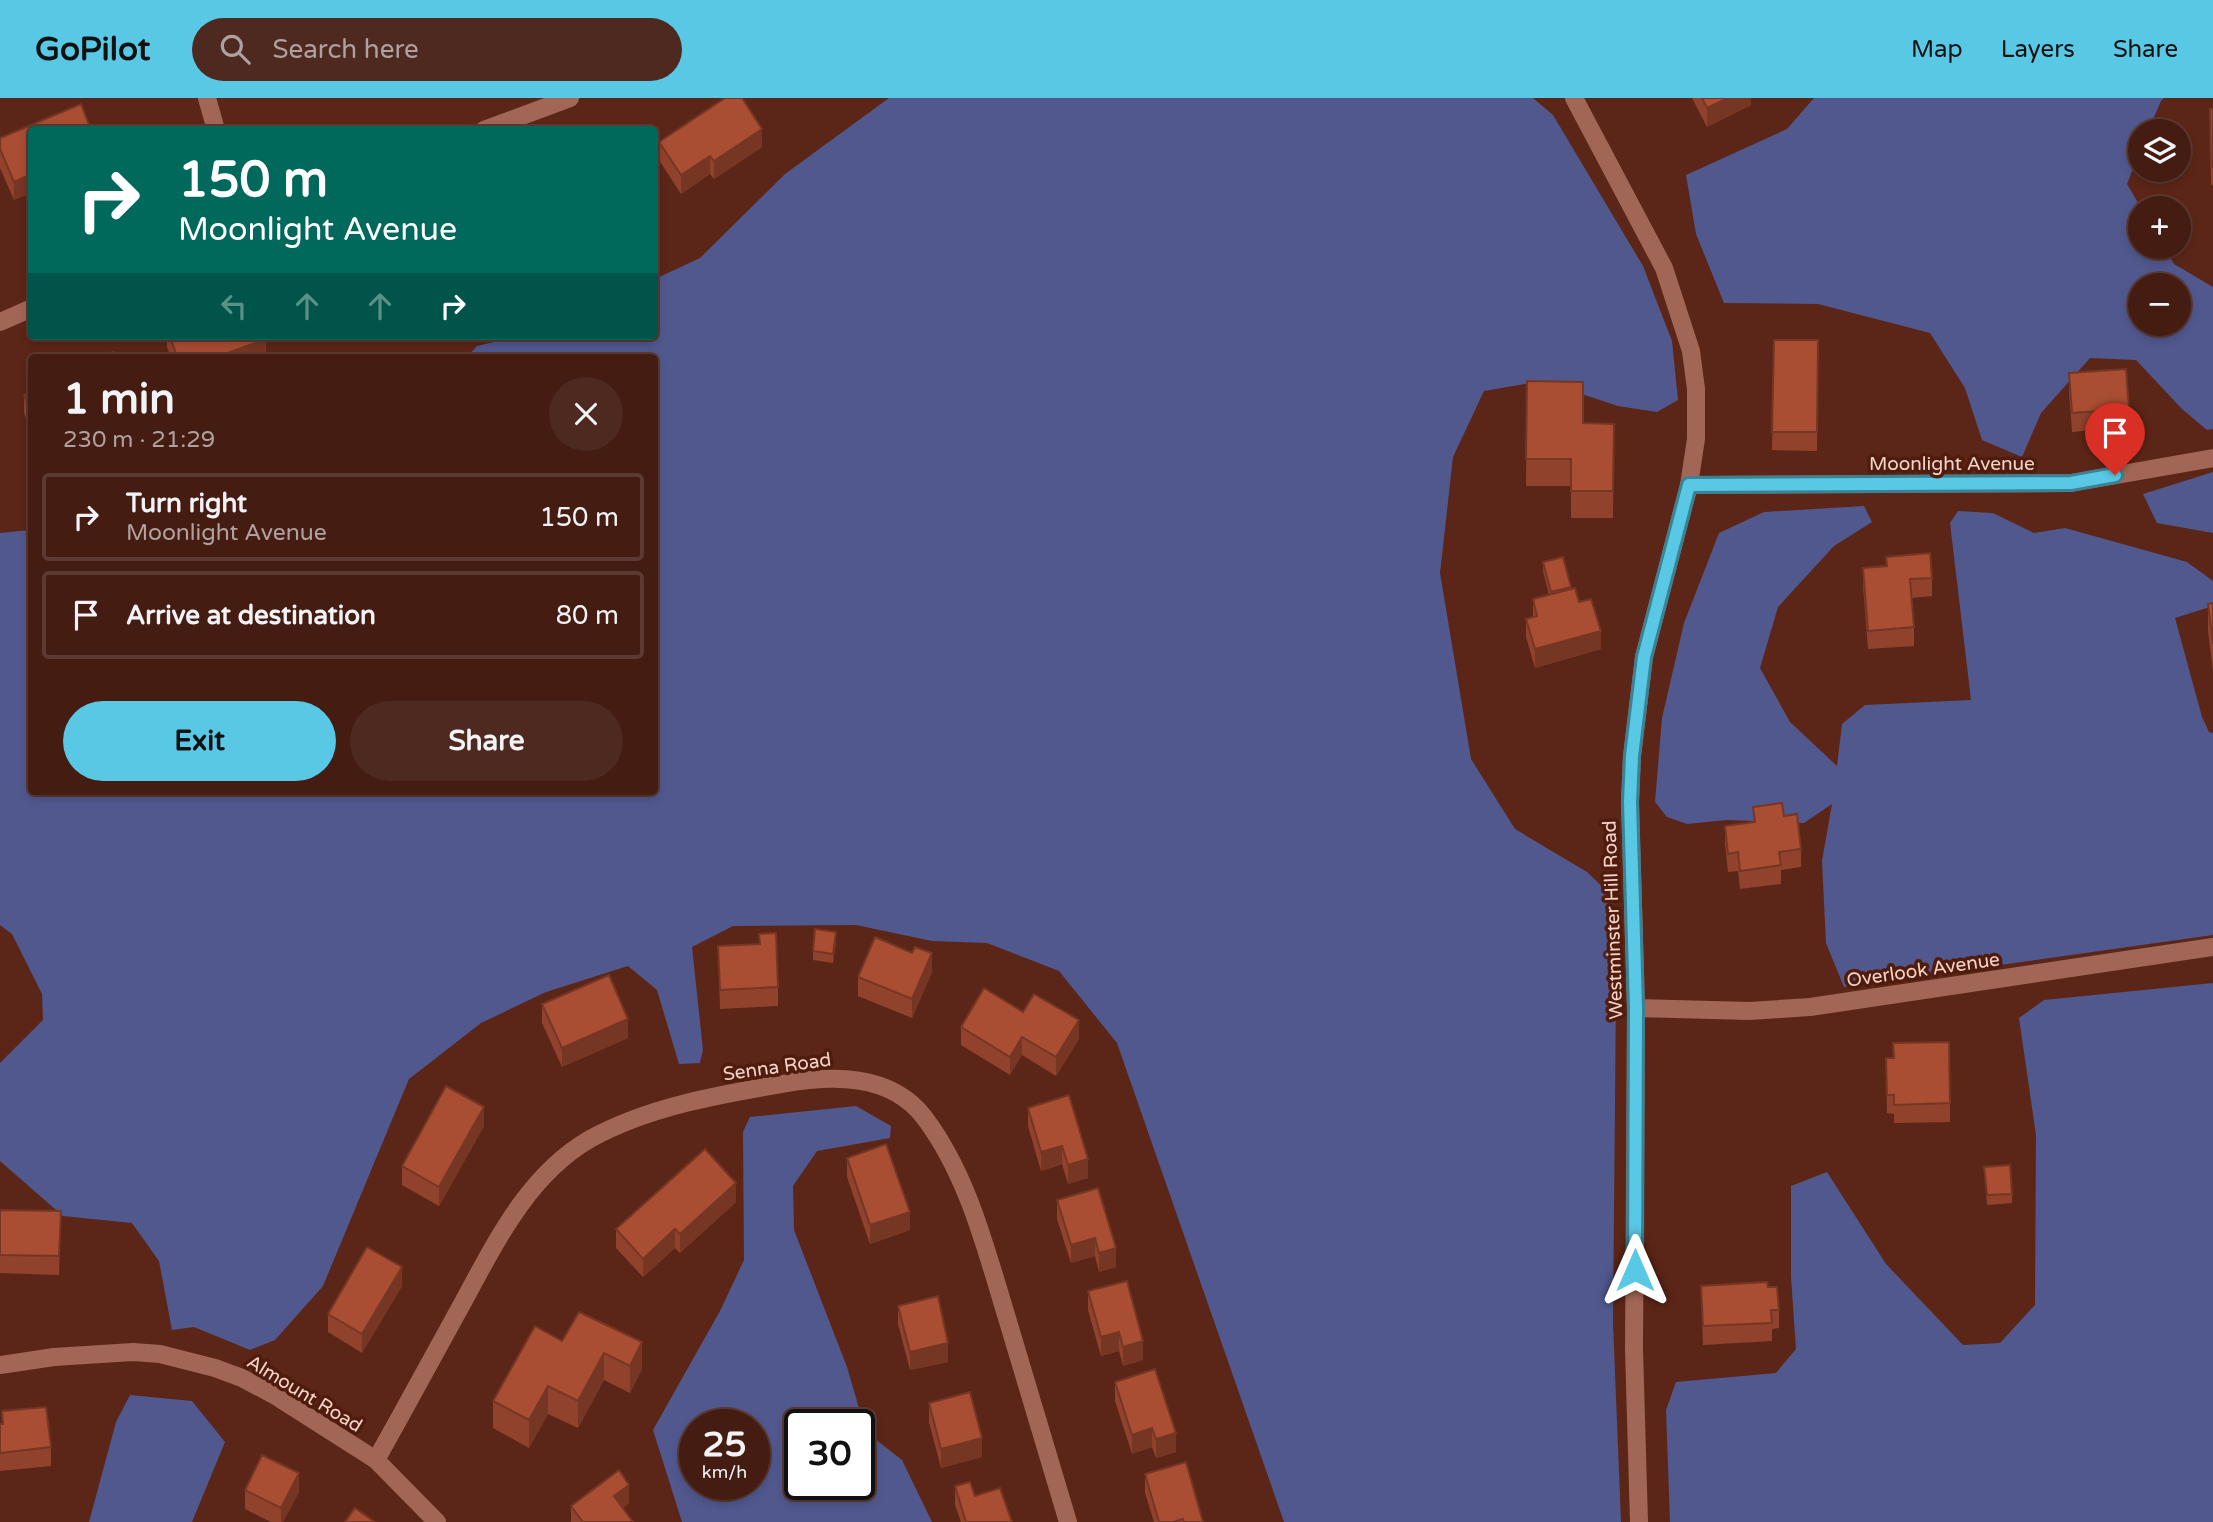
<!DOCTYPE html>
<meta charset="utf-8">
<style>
body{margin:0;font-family:"Varela Round",sans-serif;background:#4e291f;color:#f1f3f6;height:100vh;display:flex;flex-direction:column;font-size:26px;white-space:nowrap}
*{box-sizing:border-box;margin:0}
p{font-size:23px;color:#afa19f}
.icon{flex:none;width:38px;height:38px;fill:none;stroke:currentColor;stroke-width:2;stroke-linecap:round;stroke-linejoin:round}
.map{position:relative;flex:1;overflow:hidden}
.panel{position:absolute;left:28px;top:256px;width:630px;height:441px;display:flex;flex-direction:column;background:#441c11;border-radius:7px;box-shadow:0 4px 10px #0003,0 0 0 2px #5c3a31}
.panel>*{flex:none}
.hud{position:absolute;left:28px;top:28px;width:630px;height:214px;border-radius:7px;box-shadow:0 4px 10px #0003,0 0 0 2px #5c3a31;background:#00695c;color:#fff;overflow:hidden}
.controls{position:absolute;left:2128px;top:21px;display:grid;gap:14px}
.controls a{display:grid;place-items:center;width:63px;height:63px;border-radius:50%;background:#441c11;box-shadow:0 4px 10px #0003,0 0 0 2px #5c3a31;font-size:35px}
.speed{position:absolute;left:679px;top:1311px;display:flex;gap:14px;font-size:35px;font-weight:700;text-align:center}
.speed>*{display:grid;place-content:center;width:91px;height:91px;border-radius:50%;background:#441c11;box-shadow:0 4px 10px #0003,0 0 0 2px #5c3a31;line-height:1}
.speed small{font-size:18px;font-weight:400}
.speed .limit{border:4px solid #111;border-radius:10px;background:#fff;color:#111}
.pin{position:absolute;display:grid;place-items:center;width:60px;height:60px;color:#fff;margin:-72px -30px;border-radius:50% 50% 50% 0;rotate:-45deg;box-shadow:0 0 7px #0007}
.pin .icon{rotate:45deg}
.me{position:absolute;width:77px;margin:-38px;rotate:0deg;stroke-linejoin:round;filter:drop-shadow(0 0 5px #0008)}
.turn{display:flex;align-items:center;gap:24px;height:147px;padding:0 35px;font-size:32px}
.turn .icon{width:91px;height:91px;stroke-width:2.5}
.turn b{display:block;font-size:49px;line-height:60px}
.lanes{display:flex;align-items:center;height:66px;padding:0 35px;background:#0003;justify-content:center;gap:35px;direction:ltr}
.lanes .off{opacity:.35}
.round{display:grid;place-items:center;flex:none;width:74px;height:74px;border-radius:37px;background:#4e291f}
.summary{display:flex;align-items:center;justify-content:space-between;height:119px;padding:0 35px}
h1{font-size:42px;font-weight:800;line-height:52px}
.primary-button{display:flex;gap:14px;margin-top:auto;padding:14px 35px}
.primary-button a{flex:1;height:80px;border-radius:42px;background:#59c8e4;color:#111;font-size:28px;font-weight:800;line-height:80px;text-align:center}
.primary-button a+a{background:#4e291f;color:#f1f3f6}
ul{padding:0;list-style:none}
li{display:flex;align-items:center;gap:21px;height:88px;margin:0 14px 10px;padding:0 21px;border:4px solid #5c3a31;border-radius:7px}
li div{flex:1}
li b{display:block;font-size:26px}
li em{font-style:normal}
header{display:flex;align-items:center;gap:42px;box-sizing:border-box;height:98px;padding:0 35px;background:#59c8e4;color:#111}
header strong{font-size:33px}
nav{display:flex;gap:38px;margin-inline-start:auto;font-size:24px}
.search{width:490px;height:63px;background:#4e291f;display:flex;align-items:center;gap:18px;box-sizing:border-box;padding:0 24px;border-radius:38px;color:#afa19f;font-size:26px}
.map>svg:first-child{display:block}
</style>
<header>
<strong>GoPilot</strong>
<div class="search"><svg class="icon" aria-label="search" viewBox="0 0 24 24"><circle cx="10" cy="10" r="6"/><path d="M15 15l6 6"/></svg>Search here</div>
<nav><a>Map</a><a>Layers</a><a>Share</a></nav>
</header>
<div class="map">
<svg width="2213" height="1424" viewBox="0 0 2213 1424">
<rect width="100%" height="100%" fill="#5b2617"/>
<!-- green -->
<g fill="#51588e" fill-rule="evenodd">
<path d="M 889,0 L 1533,0 L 1553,17 L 1643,168 L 1672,243 L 1678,302 L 1657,314 L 1618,308 L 1542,283 L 1484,293 L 1453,359 L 1440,475 L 1471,661 L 1515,731 L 1587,774 L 1612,798 L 1616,892 L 1613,1225 L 1621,1424 L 1284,1424 L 1117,945 L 1059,873 L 987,845 L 932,843 L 856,827 L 733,828 L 692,849 L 703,952 L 700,965 L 679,966 L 657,892 L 628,868 L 546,894 L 481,925 L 409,981 L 323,1188 L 275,1242 L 250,1252 L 194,1229 L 172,1232 L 159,1163 L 132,1125 L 63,1118 L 0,1063 L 0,965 L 43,922 L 42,896 L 12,836 L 0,827 L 0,435 L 31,432 L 32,693 L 654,693 L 654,259 L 467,259 L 477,248 L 519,238 L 654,238 L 655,181 L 700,160 L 785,76 Z"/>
<path d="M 1814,0 L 2164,0 L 2161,3 L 2148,33 L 2140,33 L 2140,53 L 2127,86 L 2141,110 L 2140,149 L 2164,149 L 2174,166 L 2213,189 L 2213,331 L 2207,332 L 2182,311 L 2136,262 L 2090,260 L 2041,315 L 2022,359 L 1982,342 L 1965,290 L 1930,235 L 1818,206 L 1724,205 L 1696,136 L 1686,77 L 1787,31 ZM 2140,187 L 2179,187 L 2179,226 L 2140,226 Z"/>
<path d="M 2213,374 L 2213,435 L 2157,425 L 2143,396 Z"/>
<path d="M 1864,408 L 1872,424 L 1834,448 L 1778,509 L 1760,570 L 1790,624 L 1837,668 L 1842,626 L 1865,607 L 1971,602 L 1950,425 L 1958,413 L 1993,415 L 2034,435 L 2065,430 L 2187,464 L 2213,483 L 2213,508 L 2175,520 L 2202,619 L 2209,634 L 2213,635 L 2213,837 L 1844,889 L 1826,845 L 1822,763 L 1832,706 L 1804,725 L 1726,722 L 1687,726 L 1667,719 L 1655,704 L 1662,620 L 1684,525 L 1719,435 L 1764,414 Z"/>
<path d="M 2213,885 L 2213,1424 L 1670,1424 L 1666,1312 L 1676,1284 L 1776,1275 L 1796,1251 L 1791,1179 L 1791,1088 L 1827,1074 L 1886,1166 L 1963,1247 L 2000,1245 L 2035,1207 L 2036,1037 L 2019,920 L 2044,902 Z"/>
<path d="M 856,1008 L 891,1028 L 890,1040 L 817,1053 L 793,1088 L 794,1132 L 847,1269 L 866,1334 L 902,1362 L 932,1424 L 682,1424 L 653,1332 L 720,1213 L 744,1162 L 743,1034 L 750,1019 ZM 695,1326 L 754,1326 L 754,1386 L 695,1386 ZM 800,1326 L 859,1326 L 859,1386 L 800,1386 Z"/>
<path d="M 130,1297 L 192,1303 L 225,1344 L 192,1424 L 89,1424 L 116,1324 Z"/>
</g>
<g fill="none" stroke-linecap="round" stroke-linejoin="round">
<!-- minor -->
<g stroke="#a16655" stroke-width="18">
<path d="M 207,0 L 216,32"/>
<path d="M 1574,0 L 1664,170 L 1691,253 L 1696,291 L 1696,341 L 1689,387 L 1644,559 L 1632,658 L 1630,704 L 1636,910 L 1634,1251 L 1639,1424"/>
<path d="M 484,32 L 570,0"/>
<path d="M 0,224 L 32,210"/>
<path d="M 1689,387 L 2071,385 L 2213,360"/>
<path d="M 1636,910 L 1750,913 L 1810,909 L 2213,849"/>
<path d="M 0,1267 L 54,1259 L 133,1254 L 160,1256 L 215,1270 L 242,1280 L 274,1297 L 376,1362 L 437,1424"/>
<path d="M 376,1362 C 403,1314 429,1266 456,1217 C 491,1154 524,1079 590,1041 C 648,1009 717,997 782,986 C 831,977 890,975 924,1019 C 968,1077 986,1152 1007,1220 C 1027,1288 1048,1356 1068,1424"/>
</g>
</g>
<!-- wall -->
<g fill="#91422c">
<path d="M 1692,0 L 1751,0 L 1751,7 L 1707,29 Z"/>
<path d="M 81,6 L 14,102 L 0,70 L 0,40 Z"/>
<path d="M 2210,11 L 2213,11 L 2213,87 L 2211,87 Z"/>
<path d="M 659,44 L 762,49 L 714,81 L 710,76 L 681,96 L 659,62 Z"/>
<path d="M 167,238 L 265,238 L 266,259 L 171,259 L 167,249 Z"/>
<path d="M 1774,242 L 1818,242 L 1817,353 L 1772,352 Z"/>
<path d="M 2069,275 L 2129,311 L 2129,329 L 2072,334 L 2069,294 Z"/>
<path d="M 1527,283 L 1583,325 L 1614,326 L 1613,420 L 1571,420 L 1571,388 L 1526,388 Z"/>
<path d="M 32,294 L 32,334 L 24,315 L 24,297 Z"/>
<path d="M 1543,464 L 1571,490 L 1601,551 L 1535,570 L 1526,539 L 1526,521 L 1533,519 L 1533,501 L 1549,497 L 1543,473 Z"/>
<path d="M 1863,470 L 1932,480 L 1932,498 L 1911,500 L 1914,529 L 1914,548 L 1868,551 L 1863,488 Z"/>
<path d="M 2213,505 L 2213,573 L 2208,533 L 2208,506 Z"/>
<path d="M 1753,709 L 1784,718 L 1801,751 L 1801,769 L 1781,772 L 1781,786 L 1740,791 L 1738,773 L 1728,774 L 1725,747 L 1725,728 L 1753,725 Z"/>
<path d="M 836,843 L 833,865 L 813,862 L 813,853 Z"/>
<path d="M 718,848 L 778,889 L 778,908 L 720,911 Z"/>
<path d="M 932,874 L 912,920 L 858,898 L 858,879 Z"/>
<path d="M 542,906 L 628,940 L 562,969 L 542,925 Z"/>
<path d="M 1023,914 L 1079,941 L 1056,978 L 1022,957 L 1010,977 L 961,947 L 961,929 Z"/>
<path d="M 1886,979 L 1950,1005 L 1950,1024 L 1894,1025 L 1894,1016 L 1887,1015 Z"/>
<path d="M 1069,997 L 1088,1080 L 1068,1086 L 1062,1066 L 1041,1073 L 1028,1028 L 1028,1010 Z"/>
<path d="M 484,1028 L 439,1108 L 402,1087 L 402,1068 Z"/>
<path d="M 847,1060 L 910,1132 L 870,1146 L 847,1079 Z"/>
<path d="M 1984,1069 L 2012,1096 L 2012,1105 L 1987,1107 Z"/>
<path d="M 1098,1090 L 1116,1169 L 1099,1174 L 1095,1158 L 1071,1165 L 1057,1121 L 1057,1102 Z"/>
<path d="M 736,1104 L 680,1155 L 675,1150 L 643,1179 L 616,1150 L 616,1131 Z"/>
<path d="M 0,1112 L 61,1113 L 59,1177 L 0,1175 Z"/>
<path d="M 402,1188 L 362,1255 L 328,1234 L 328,1216 Z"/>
<path d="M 1701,1188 L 1768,1189 L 1779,1212 L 1779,1230 L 1772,1231 L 1772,1243 L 1703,1247 Z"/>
<path d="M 1088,1193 L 1143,1262 L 1123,1268 L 1119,1253 L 1101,1258 L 1088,1212 Z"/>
<path d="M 898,1208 L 948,1264 L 910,1272 L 898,1226 Z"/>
<path d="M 579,1214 L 642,1271 L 630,1295 L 604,1282 L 578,1330 L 548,1316 L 529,1350 L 493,1330 L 493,1303 L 562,1243 Z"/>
<path d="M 1115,1284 L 1176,1354 L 1156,1360 L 1152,1349 L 1132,1356 L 1115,1303 Z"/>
<path d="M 929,1305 L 982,1359 L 941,1370 L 929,1324 Z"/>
<path d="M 2,1313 L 51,1349 L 51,1368 L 0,1373 L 0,1326 L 2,1326 Z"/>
<path d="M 1145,1376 L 1203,1424 L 1154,1424 L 1145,1395 Z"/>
<path d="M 955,1388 L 975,1398 L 1012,1424 L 961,1424 L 955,1407 Z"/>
<path d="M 245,1392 L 299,1394 L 283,1424 L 271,1424 L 245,1411 Z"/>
<path d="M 629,1405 L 623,1410 L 633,1424 L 571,1424 L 571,1408 Z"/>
</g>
<!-- shaded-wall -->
<g fill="#763624">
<path d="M 1728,0 L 1751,0 L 1751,7 L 1707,29 L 1707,10 Z"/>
<path d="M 762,31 L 762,49 L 714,81 L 714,63 Z"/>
<path d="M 710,58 L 710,76 L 681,96 L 681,77 Z"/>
<path d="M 32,76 L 32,95 L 14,102 L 14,84 Z"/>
<path d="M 266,241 L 266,259 L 217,259 Z"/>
<path d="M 1601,533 L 1601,551 L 1535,570 L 1535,551 Z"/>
<path d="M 836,834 L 836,843 L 833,865 L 833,856 Z"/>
<path d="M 932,855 L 932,874 L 912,920 L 912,901 Z"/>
<path d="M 628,921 L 628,940 L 562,969 L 562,950 Z"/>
<path d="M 1079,922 L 1079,941 L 1056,978 L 1056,959 Z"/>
<path d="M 1022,939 L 1022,957 L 1010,977 L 1010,959 Z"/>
<path d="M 484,1009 L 484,1028 L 439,1108 L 439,1089 Z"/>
<path d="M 1062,1048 L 1062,1066 L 1041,1073 L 1041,1054 Z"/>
<path d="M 1088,1061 L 1088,1080 L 1068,1086 L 1068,1067 Z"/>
<path d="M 736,1085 L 736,1104 L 680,1155 L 680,1136 Z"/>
<path d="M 910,1114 L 910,1132 L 870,1146 L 870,1127 Z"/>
<path d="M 675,1131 L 675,1150 L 643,1179 L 643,1161 Z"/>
<path d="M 1095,1140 L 1095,1158 L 1071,1165 L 1071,1147 Z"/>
<path d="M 1116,1150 L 1116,1169 L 1099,1174 L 1099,1155 Z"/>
<path d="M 402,1169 L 402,1188 L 362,1255 L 362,1236 Z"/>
<path d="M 1119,1234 L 1119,1253 L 1101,1258 L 1101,1239 Z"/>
<path d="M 1143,1243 L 1143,1262 L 1123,1268 L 1123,1249 Z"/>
<path d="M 642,1244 L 642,1271 L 630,1295 L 630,1268 Z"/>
<path d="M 948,1245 L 948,1264 L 910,1272 L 910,1254 Z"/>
<path d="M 604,1255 L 604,1282 L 578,1330 L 578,1303 Z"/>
<path d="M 548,1288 L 548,1316 L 529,1350 L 529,1322 Z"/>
<path d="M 1152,1330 L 1152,1349 L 1132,1356 L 1132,1337 Z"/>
<path d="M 1176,1335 L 1176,1354 L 1156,1360 L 1156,1341 Z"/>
<path d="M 982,1340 L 982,1359 L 941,1370 L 941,1351 Z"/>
<path d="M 299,1375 L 299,1394 L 283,1424 L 281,1424 L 281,1410 Z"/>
<path d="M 629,1387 L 629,1405 L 614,1417 L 614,1398 Z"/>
</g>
<!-- building -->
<g fill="#a94d33" stroke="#763624" stroke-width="2">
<path d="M 725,0 L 742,0 L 762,31 L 714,63 L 710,58 L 681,77 L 659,44 Z"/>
<path d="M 1702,0 L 1728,0 L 1707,10 Z"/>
<path d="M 81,6 L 91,32 L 32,32 L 32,76 L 14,84 L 0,51 L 0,40 Z"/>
<path d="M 2210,11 L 2213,11 L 2213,69 L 2211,69 Z"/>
<path d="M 170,238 L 265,238 L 266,241 L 217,259 L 177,259 Z"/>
<path d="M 1774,242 L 1818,242 L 1817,334 L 1772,334 Z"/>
<path d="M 113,254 L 115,259 L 99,259 Z"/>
<path d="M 2126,271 L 2129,311 L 2072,315 L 2069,275 Z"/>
<path d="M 1527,283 L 1583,284 L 1583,325 L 1614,326 L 1613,393 L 1571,393 L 1571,361 L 1526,361 Z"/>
<path d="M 32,294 L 32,316 L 24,297 Z"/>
<path d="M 1930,455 L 1932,480 L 1910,481 L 1914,529 L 1868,533 L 1863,470 L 1887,468 L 1886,459 Z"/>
<path d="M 1563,459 L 1571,489 L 1551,494 L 1543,464 Z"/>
<path d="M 1575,490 L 1579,504 L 1591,501 L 1601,533 L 1535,551 L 1526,521 L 1537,518 L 1533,501 Z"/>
<path d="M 2213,505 L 2213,546 L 2208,506 Z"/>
<path d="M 1782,705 L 1784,718 L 1797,716 L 1801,751 L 1779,754 L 1781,767 L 1740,773 L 1738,754 L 1728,756 L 1725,728 L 1755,724 L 1753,709 Z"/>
<path d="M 815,831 L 836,834 L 833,856 L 813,853 Z"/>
<path d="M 776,835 L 778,889 L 720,892 L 718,848 L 760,846 L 759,836 Z"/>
<path d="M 875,839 L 912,855 L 915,849 L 932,855 L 912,901 L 858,879 Z"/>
<path d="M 609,877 L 628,921 L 562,950 L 542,906 Z"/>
<path d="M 984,890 L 1023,914 L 1034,896 L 1079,922 L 1056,959 L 1022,939 L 1010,959 L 961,929 Z"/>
<path d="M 1949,944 L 1950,1005 L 1894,1007 L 1894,997 L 1887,997 L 1886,960 L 1894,960 L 1893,945 Z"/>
<path d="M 446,988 L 484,1009 L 439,1089 L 402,1068 Z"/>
<path d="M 1069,997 L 1088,1061 L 1068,1067 L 1062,1048 L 1041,1054 L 1028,1010 Z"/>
<path d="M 886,1046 L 910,1114 L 870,1127 L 847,1060 Z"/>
<path d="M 705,1051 L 736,1085 L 680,1136 L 675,1131 L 643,1161 L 616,1131 Z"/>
<path d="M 2010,1067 L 2012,1096 L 1987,1097 L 1984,1069 Z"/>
<path d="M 1098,1090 L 1116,1150 L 1099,1155 L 1095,1140 L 1071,1147 L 1057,1102 Z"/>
<path d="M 0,1112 L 61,1113 L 59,1158 L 0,1157 Z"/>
<path d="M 367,1149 L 402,1169 L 362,1236 L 328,1216 Z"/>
<path d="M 1127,1183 L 1143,1243 L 1123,1249 L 1119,1234 L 1101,1239 L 1088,1193 Z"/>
<path d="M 1767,1184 L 1768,1189 L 1777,1189 L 1779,1212 L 1771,1212 L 1772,1225 L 1703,1228 L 1701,1188 Z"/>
<path d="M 938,1198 L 948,1245 L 910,1254 L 898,1208 Z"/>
<path d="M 579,1214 L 642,1244 L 630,1268 L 604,1255 L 578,1303 L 548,1288 L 529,1322 L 493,1303 L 535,1228 L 562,1243 Z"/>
<path d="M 1155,1271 L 1176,1335 L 1156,1341 L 1152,1330 L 1132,1337 L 1115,1284 Z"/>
<path d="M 970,1294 L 982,1340 L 941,1351 L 929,1305 Z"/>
<path d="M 46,1309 L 51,1349 L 0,1355 L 0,1326 L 3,1326 L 2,1313 Z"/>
<path d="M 262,1357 L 299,1375 L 281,1410 L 245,1392 Z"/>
<path d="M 1186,1364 L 1203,1424 L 1184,1424 L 1183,1421 L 1173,1424 L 1159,1424 L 1145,1376 Z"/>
<path d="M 619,1372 L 629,1387 L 614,1398 L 633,1424 L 583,1424 L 571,1408 Z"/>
<path d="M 970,1384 L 975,1398 L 1000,1390 L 1012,1424 L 966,1424 L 955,1388 Z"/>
<path d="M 355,1410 L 375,1424 L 345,1424 Z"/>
</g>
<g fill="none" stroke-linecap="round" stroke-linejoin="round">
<!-- route casing -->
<g stroke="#3a8294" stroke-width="18">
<path id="route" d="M 1635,1172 L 1636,910 L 1630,704 L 1632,658 L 1644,559 L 1689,387 L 2071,385 L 2115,377"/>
</g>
<!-- route -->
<use href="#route" stroke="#59c8e4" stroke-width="12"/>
</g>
<g text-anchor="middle" stroke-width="7" stroke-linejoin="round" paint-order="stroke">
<!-- street labels -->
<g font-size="19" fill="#f6d4ca" stroke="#4f1c0d">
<text x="1952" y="372">Moonlight Avenue</text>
<text transform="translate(1612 822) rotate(-92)" y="7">Westminster Hill Road</text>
<text transform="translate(1923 871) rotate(-8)" y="7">Overlook Avenue</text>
<text transform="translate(777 968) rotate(-8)" y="7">Senna Road</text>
<text transform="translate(305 1295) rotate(31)" y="7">Almount Road</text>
</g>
</g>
</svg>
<div class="controls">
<a><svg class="icon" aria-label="layers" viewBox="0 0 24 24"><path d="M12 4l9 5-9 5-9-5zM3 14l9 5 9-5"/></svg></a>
<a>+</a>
<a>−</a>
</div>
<div class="speed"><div>25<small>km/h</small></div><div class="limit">30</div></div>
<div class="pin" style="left:2115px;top:377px;background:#d93025"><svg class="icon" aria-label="arrive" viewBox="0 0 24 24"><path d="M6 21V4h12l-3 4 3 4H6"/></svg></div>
<svg class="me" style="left:1635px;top:1172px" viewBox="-20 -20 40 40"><path d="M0-17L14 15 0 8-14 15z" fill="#59c8e4" stroke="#fff" stroke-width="4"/></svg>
<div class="hud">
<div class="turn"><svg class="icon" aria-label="right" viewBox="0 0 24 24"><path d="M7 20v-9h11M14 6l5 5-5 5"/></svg><div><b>150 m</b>Moonlight Avenue</div></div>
<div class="lanes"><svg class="icon off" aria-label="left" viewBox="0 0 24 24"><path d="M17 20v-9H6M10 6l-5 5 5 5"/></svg><svg class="icon off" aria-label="ahead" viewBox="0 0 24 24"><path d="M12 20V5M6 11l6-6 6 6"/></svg><svg class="icon off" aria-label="ahead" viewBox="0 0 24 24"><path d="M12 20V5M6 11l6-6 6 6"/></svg><svg class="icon" aria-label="right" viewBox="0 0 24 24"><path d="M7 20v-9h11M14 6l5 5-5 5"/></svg></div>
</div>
<section class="panel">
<div class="summary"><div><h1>1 min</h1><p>230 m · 21:29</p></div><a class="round"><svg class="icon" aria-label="close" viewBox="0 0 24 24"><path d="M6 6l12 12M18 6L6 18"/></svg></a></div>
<ul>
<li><svg class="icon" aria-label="right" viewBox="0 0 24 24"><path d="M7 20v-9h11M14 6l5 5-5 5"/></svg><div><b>Turn right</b><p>Moonlight Avenue</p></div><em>150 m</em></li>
<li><svg class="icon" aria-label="arrive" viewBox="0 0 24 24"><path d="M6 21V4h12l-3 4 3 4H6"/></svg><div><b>Arrive at destination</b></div><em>80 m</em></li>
</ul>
<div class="primary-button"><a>Exit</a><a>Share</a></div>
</section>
</div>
